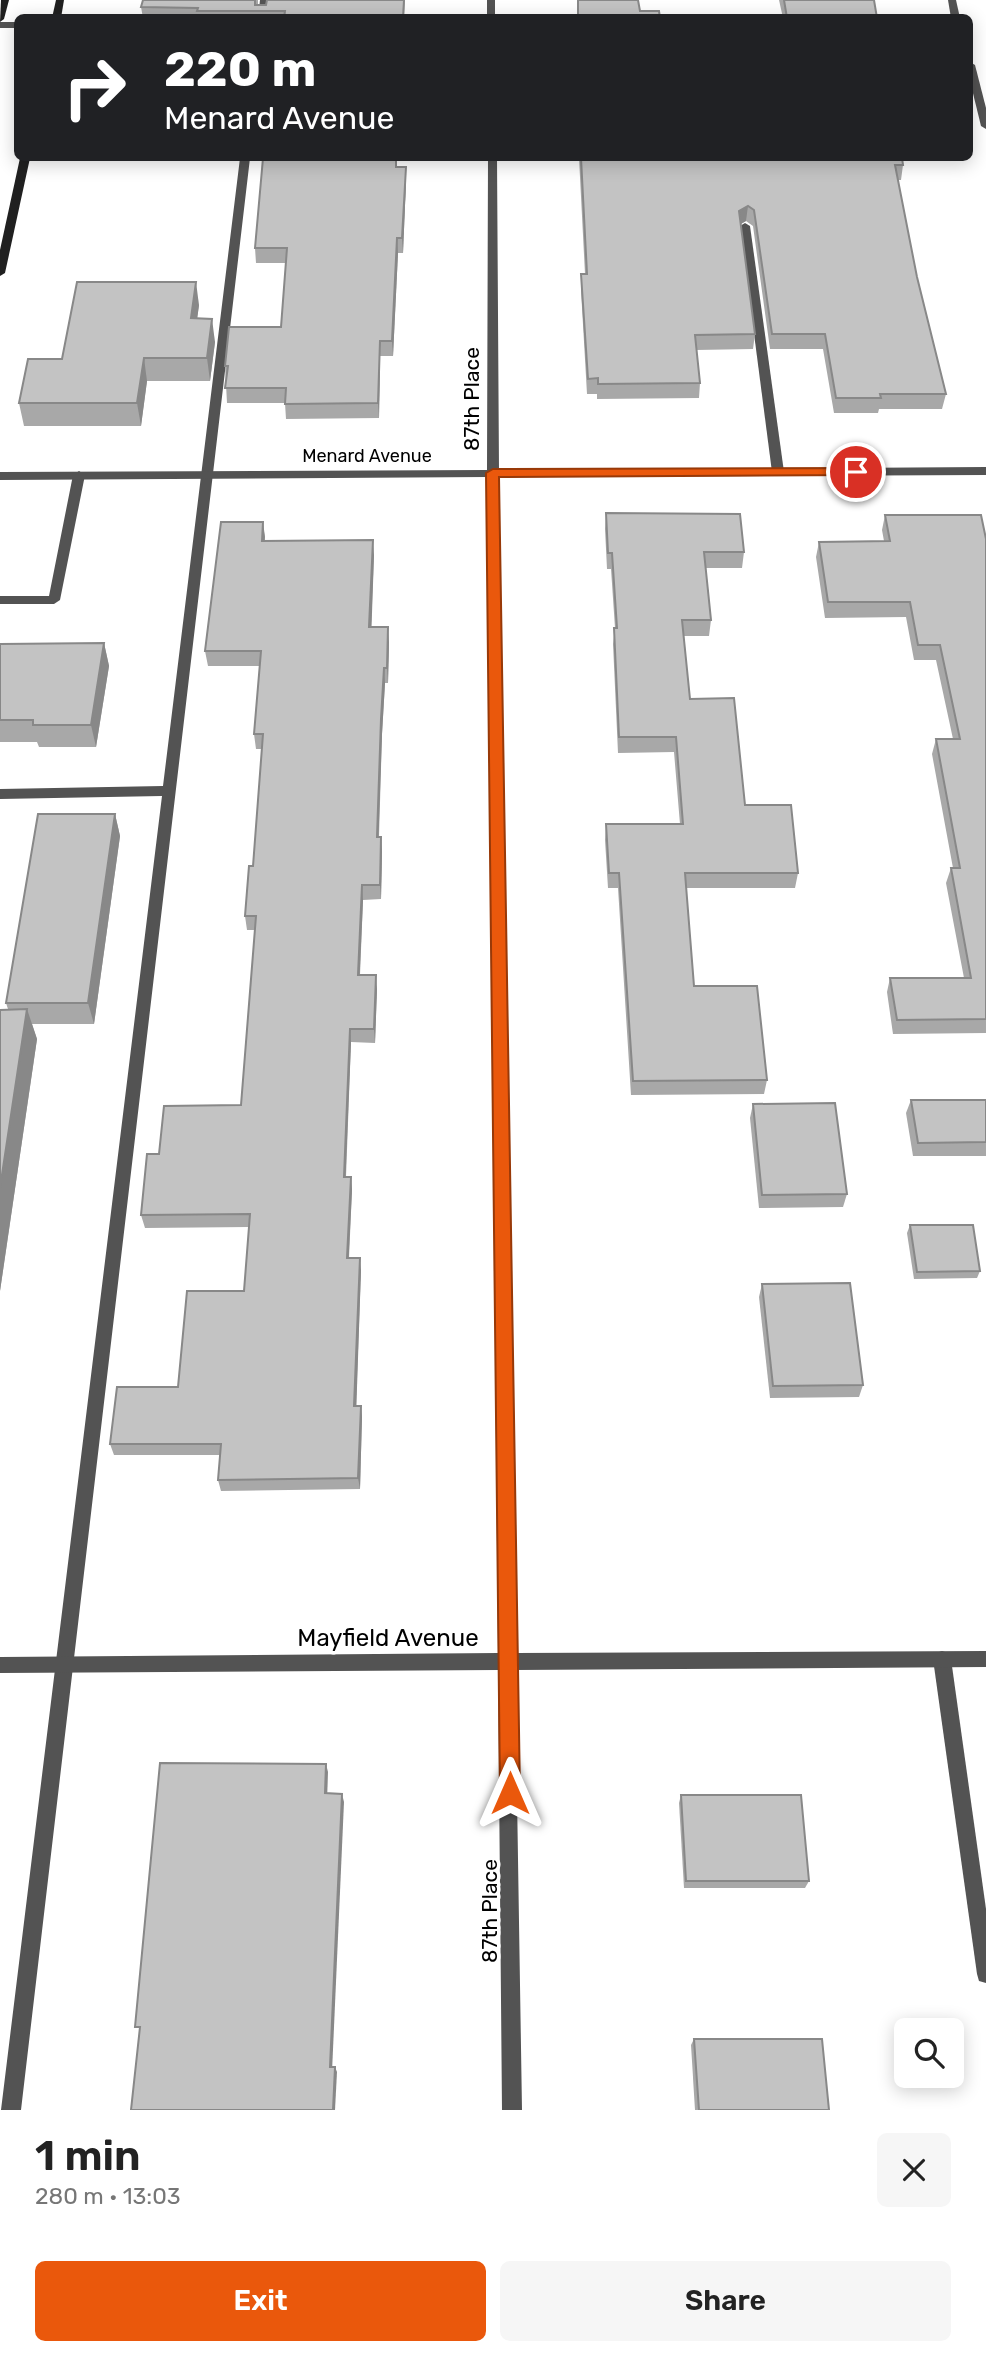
<!DOCTYPE html>
<meta charset="utf-8">
<style>
body{margin:0;font-family:Rubik,sans-serif;background:#f6f6f6;color:#222;height:100vh;display:flex;flex-direction:column;font-size:26px;white-space:nowrap}
*{box-sizing:border-box;margin:0}
p{font-size:23px;color:#767676}
.icon{flex:none;width:38px;height:38px;fill:none;stroke:currentColor;stroke-width:2;stroke-linecap:round;stroke-linejoin:round}
.map{position:relative;height:2110px;overflow:hidden}
.drawer{display:flex;flex-direction:column;background:#fff;flex:1}
.drawer>*{flex:none}
.top-card{position:absolute;left:14px;top:14px;width:959px;height:147px;border-radius:10px;box-shadow:0 4px 18px #0003;background:#202124;color:#fff;overflow:hidden}
.fabs{position:absolute;left:894px;top:2018px;display:grid;gap:14px}
.fabs a{display:grid;place-items:center;width:70px;height:70px;border-radius:10px;background:#fff;box-shadow:0 4px 18px #0003;font-size:35px}
.pin{position:absolute;display:grid;place-items:center;width:60px;height:60px;color:#fff;margin:-30px;border:4px solid #fff;border-radius:50%;box-shadow:0 2px 7px #0007}
.me{position:absolute;width:77px;margin:-38px;rotate:0deg;stroke-linejoin:round;filter:drop-shadow(0 0 5px #0008)}
.turn{display:flex;align-items:center;gap:24px;height:147px;padding:0 35px;font-size:32px}
.turn .icon{width:91px;height:91px;stroke-width:2.5}
.turn b{display:block;font-size:49px;line-height:60px}
.round{display:grid;place-items:center;flex:none;width:74px;height:74px;border-radius:10px;background:#f6f6f6}
.headline{display:flex;align-items:center;justify-content:space-between;height:119px;padding:0 35px}
h1{font-size:42px;font-weight:600;line-height:52px}
.primary-button{display:flex;gap:14px;margin-top:auto;padding:14px 35px}
.primary-button a{flex:1;height:80px;border-radius:10px;background:#ea580c;color:#fff;font-size:28px;font-weight:600;line-height:80px;text-align:center}
.primary-button a+a{background:#f6f6f6;color:#222}
.map>svg:first-child{display:block}
</style>
<div class="map">
<svg width="986" height="2110" viewBox="0 0 986 2110">
<rect width="100%" height="100%" fill="#fff"/>
<g fill="none" stroke-linecap="round" stroke-linejoin="round">
<!-- lane -->
<g fill="#535353" fill-rule="evenodd">
<path d="M 260,0 L 268,0 L 266,18 L 258,18 Z"/>
<path d="M 240,158 L 250,158 L 21,2110 L 1,2110 L 162,796 L 0,799 L 0,789 L 163,786 Z"/>
<path d="M 745,223 L 750,226 L 784,472 L 778,476 L 772,472 L 740,226 Z"/>
<path d="M 79,471 L 85,475 L 60,600 L 54,604 L 0,604 L 0,596 L 49,596 L 73,475 Z"/>
<path d="M 942,1651 L 948,1653 L 951,1659 L 986,1909 L 986,1983 L 979,1981 L 977,1974 L 933,1659 L 936,1653 Z"/>
</g>
<!-- street -->
<g fill="#535353" fill-rule="evenodd">
<rect x="487" y="0" width="8" height="18"/>
<path d="M 948,0 L 956,0 L 960,18 L 951,18 Z"/>
<rect x="0" y="22" width="18" height="6"/>
<path d="M 970,62 L 975,65 L 986,108 L 986,129 L 981,126 L 970,81 Z"/>
<path d="M 488,158 L 497,158 L 499,470 L 986,467 L 986,475 L 499,477 L 515,1653 L 986,1651 L 986,1667 L 515,1670 L 522,2110 L 502,2110 L 498,1670 L 0,1673 L 0,1657 L 498,1653 L 487,477 L 0,480 L 0,472 L 487,470 Z"/>
</g>
<!-- secondary -->
<g fill="#202020" fill-rule="evenodd">
<path d="M 1,0 L 9,0 L 4,19 L 0,22 Z"/>
<path d="M 56,0 L 64,0 L 61,18 L 52,18 Z"/>
<path d="M 20,158 L 30,158 L 5,273 L 0,276 L 0,250 Z"/>
</g>
</g>
<!-- wall -->
<g fill="#a8a8a8">
<path d="M 143,0 L 258,0 L 258,5 L 266,5 L 267,0 L 405,0 L 404,18 L 143,18 L 141,7 Z"/>
<path d="M 779,0 L 874,0 L 877,18 L 783,18 Z"/>
<path d="M 263,158 L 397,158 L 396,167 L 406,182 L 403,253 L 398,253 L 393,356 L 380,356 L 379,418 L 286,419 L 285,403 L 227,403 L 225,366 L 281,327 L 286,263 L 256,263 L 255,248 Z"/>
<path d="M 579,158 L 902,158 L 903,165 L 901,180 L 898,180 L 917,277 L 946,394 L 942,409 L 879,409 L 878,413 L 834,413 L 823,349 L 770,349 L 753,226 L 746,221 L 741,224 L 755,334 L 753,349 L 696,350 L 700,383 L 699,398 L 597,399 L 597,394 L 587,394 L 581,290 L 581,274 L 585,274 Z"/>
<path d="M 199,305 L 197,319 L 215,342 L 210,381 L 147,381 L 141,426 L 24,426 L 19,403 L 62,359 Z"/>
<path d="M 606,513 L 744,552 L 742,568 L 706,568 L 711,620 L 709,636 L 684,636 L 690,699 L 745,805 L 798,873 L 795,888 L 686,888 L 694,986 L 767,1080 L 764,1094 L 631,1095 L 618,888 L 608,888 L 605,840 L 606,824 L 680,824 L 674,752 L 618,753 L 613,644 L 615,628 L 611,569 L 607,569 L 605,529 Z"/>
<path d="M 885,515 L 986,539 L 986,1033 L 893,1034 L 887,992 L 890,978 L 964,978 L 946,883 L 951,868 L 953,868 L 932,754 L 936,739 L 953,739 L 936,660 L 914,660 L 906,617 L 825,618 L 816,557 L 819,542 L 884,541 L 882,530 Z"/>
<path d="M 263,522 L 265,541 L 374,555 L 371,627 L 389,642 L 388,683 L 385,683 L 382,734 L 379,837 L 381,837 L 382,851 L 381,899 L 363,900 L 360,975 L 377,989 L 375,1043 L 351,1042 L 346,1177 L 351,1177 L 352,1190 L 349,1258 L 361,1270 L 356,1406 L 361,1406 L 362,1417 L 360,1489 L 221,1491 L 218,1480 L 220,1455 L 114,1455 L 110,1444 L 178,1387 L 244,1291 L 249,1227 L 145,1228 L 141,1215 L 159,1154 L 241,1105 L 255,930 L 247,930 L 245,916 L 253,866 L 262,749 L 256,749 L 254,734 L 260,666 L 208,666 L 205,651 Z"/>
<path d="M 104,643 L 109,666 L 96,747 L 39,747 L 37,742 L 0,742 L 0,644 Z"/>
<path d="M 115,814 L 120,836 L 94,1024 L 32,1024 L 37,1039 L 0,1291 L 0,1010 L 8,1009 L 6,1003 Z"/>
<path d="M 911,1100 L 986,1100 L 986,1156 L 913,1156 L 906,1113 Z"/>
<path d="M 753,1104 L 847,1194 L 843,1207 L 759,1208 L 750,1118 Z"/>
<path d="M 910,1225 L 980,1271 L 977,1278 L 914,1279 L 907,1233 Z"/>
<path d="M 762,1284 L 863,1385 L 859,1397 L 770,1398 L 759,1297 Z"/>
<path d="M 681,1795 L 809,1881 L 805,1888 L 684,1888 L 679,1803 Z"/>
<path d="M 694,2039 L 829,2110 L 695,2110 L 691,2045 Z"/>
</g>
<!-- shaded-wall -->
<g fill="#888">
<path d="M 406,167 L 406,182 L 403,253 L 402,238 Z"/>
<path d="M 748,206 L 746,221 L 737,226 L 739,211 Z"/>
<path d="M 397,238 L 398,253 L 393,356 L 392,341 Z"/>
<path d="M 196,282 L 199,305 L 194,342 L 191,318 Z"/>
<path d="M 212,319 L 215,342 L 210,381 L 207,358 Z"/>
<path d="M 380,341 L 380,356 L 379,418 L 378,403 Z"/>
<path d="M 144,358 L 147,381 L 141,426 L 137,403 Z"/>
<path d="M 263,522 L 265,537 L 263,556 L 262,541 Z"/>
<path d="M 373,540 L 374,555 L 371,642 L 369,627 Z"/>
<path d="M 388,627 L 389,642 L 388,683 L 387,668 Z"/>
<path d="M 104,643 L 109,666 L 96,747 L 91,725 Z"/>
<path d="M 384,668 L 385,683 L 382,734 L 378,851 L 377,837 L 381,719 Z"/>
<path d="M 115,814 L 120,836 L 94,1024 L 88,1003 Z"/>
<path d="M 381,837 L 382,851 L 381,899 L 380,885 Z"/>
<path d="M 362,885 L 363,900 L 359,989 L 358,975 Z"/>
<path d="M 376,975 L 377,989 L 375,1043 L 374,1029 Z"/>
<path d="M 27,1009 L 37,1039 L 0,1291 L 0,1188 Z"/>
<path d="M 350,1029 L 351,1042 L 345,1190 L 344,1177 Z"/>
<path d="M 351,1177 L 352,1190 L 348,1270 L 347,1258 Z"/>
<path d="M 360,1258 L 361,1270 L 356,1417 L 354,1406 Z"/>
<path d="M 361,1406 L 362,1417 L 360,1489 L 358,1478 Z"/>
<path d="M 326,1764 L 328,1772 L 327,1802 L 325,1793 Z"/>
<path d="M 342,1794 L 344,1802 L 332,2072 L 330,2067 Z"/>
<path d="M 335,2067 L 337,2072 L 335,2110 L 333,2110 Z"/>
</g>
<!-- building -->
<g fill="#c3c3c3" stroke="#888" stroke-width="2">
<path d="M 143,0 L 255,0 L 255,5 L 266,5 L 267,0 L 404,0 L 403,18 L 284,18 L 285,11 L 197,11 L 198,8 L 141,7 Z"/>
<path d="M 578,0 L 638,0 L 640,11 L 659,11 L 660,18 L 578,18 Z"/>
<path d="M 784,0 L 874,0 L 877,18 L 787,18 Z"/>
<path d="M 263,158 L 396,158 L 396,167 L 406,167 L 402,238 L 397,238 L 392,341 L 380,341 L 378,403 L 285,404 L 286,388 L 225,388 L 228,366 L 225,366 L 229,327 L 281,327 L 287,248 L 255,248 Z"/>
<path d="M 581,158 L 902,158 L 903,165 L 895,165 L 917,277 L 946,394 L 880,394 L 881,398 L 836,398 L 825,334 L 772,334 L 754,210 L 748,206 L 739,211 L 755,334 L 695,335 L 700,383 L 598,384 L 598,378 L 588,379 L 581,274 L 587,274 Z"/>
<path d="M 77,282 L 196,282 L 191,318 L 212,319 L 207,358 L 144,358 L 137,403 L 19,403 L 28,359 L 62,359 Z"/>
<path d="M 606,513 L 740,514 L 744,552 L 704,552 L 711,620 L 682,620 L 690,699 L 734,698 L 745,805 L 791,805 L 798,873 L 685,873 L 694,986 L 757,986 L 767,1080 L 633,1081 L 619,873 L 609,873 L 606,824 L 683,824 L 676,737 L 619,737 L 614,628 L 617,628 L 612,553 L 608,553 Z"/>
<path d="M 885,515 L 981,515 L 986,539 L 986,1019 L 897,1020 L 890,978 L 971,978 L 951,868 L 960,868 L 936,739 L 960,739 L 940,645 L 918,645 L 910,602 L 828,602 L 819,542 L 890,541 Z"/>
<path d="M 221,522 L 263,522 L 262,541 L 373,540 L 369,627 L 388,627 L 387,668 L 384,668 L 381,719 L 377,837 L 381,837 L 380,885 L 362,885 L 358,975 L 376,975 L 374,1029 L 350,1029 L 344,1177 L 351,1177 L 347,1258 L 360,1258 L 354,1406 L 361,1406 L 358,1478 L 218,1480 L 221,1444 L 110,1444 L 117,1387 L 178,1387 L 187,1291 L 244,1291 L 250,1214 L 141,1215 L 147,1154 L 159,1154 L 164,1106 L 241,1105 L 256,916 L 245,916 L 249,866 L 253,866 L 263,734 L 254,734 L 261,651 L 205,651 Z"/>
<path d="M 104,643 L 91,725 L 33,725 L 33,720 L 0,720 L 0,644 Z"/>
<path d="M 38,814 L 115,814 L 88,1003 L 6,1003 Z"/>
<path d="M 27,1009 L 0,1188 L 0,1010 Z"/>
<path d="M 911,1100 L 986,1100 L 986,1142 L 918,1143 Z"/>
<path d="M 835,1103 L 847,1194 L 762,1195 L 753,1104 Z"/>
<path d="M 910,1225 L 973,1225 L 980,1271 L 917,1272 Z"/>
<path d="M 850,1283 L 863,1385 L 773,1386 L 762,1284 Z"/>
<path d="M 160,1763 L 326,1764 L 325,1793 L 342,1794 L 330,2067 L 335,2067 L 333,2110 L 131,2110 L 140,2027 L 135,2027 Z"/>
<path d="M 681,1795 L 801,1795 L 809,1881 L 686,1881 Z"/>
<path d="M 694,2039 L 822,2039 L 829,2110 L 699,2110 Z"/>
</g>
<!-- route -->
<path fill="#ea580c" stroke="#983908" stroke-width="2" d="M 856,468 L 862,472 L 861,475 L 499,477 L 520,1793 L 517,1800 L 510,1803 L 503,1800 L 500,1793 L 486,473 L 493,469 Z"/>
<g text-anchor="middle" stroke-width="7" stroke-linejoin="round" paint-order="stroke">
<!-- far-street labels -->
<g font-size="18" fill="#000" stroke="#fff">
<text x="367" y="462">Menard Avenue</text>
</g>
<!-- street labels -->
<g font-size="21" fill="#000" stroke="#fff">
<text transform="translate(472 399) rotate(-90)" y="7">87th Place</text>
<text transform="translate(490 1911) rotate(-90)" y="7">87th Place</text>
</g>
<!-- near-street labels -->
<g font-size="24" fill="#000" stroke="#fff">
<text x="388" y="1646">Mayfield Avenue</text>
</g>
</g>
</svg>
<div class="fabs">
<a><svg class="icon" aria-label="search" viewBox="0 0 24 24"><circle cx="10" cy="10" r="6"/><path d="M15 15l6 6"/></svg></a>
</div>
<div class="pin" style="left:856px;top:472px;background:#d93025"><svg class="icon" aria-label="arrive" viewBox="0 0 24 24"><path d="M6 21V4h12l-3 4 3 4H6"/></svg></div>
<svg class="me" style="left:510px;top:1793px" viewBox="-20 -20 40 40"><path d="M0-17L14 15 0 8-14 15z" fill="#ea580c" stroke="#fff" stroke-width="4"/></svg>
<div class="top-card">
<div class="turn"><svg class="icon" aria-label="right" viewBox="0 0 24 24"><path d="M7 20v-9h11M14 6l5 5-5 5"/></svg><div><b>220 m</b>Menard Avenue</div></div>
</div>
</div>
<section class="drawer">
<div class="headline"><div><h1>1 min</h1><p>280 m · 13:03</p></div><a class="round"><svg class="icon" aria-label="close" viewBox="0 0 24 24"><path d="M6 6l12 12M18 6L6 18"/></svg></a></div>
<div class="primary-button"><a>Exit</a><a>Share</a></div>
</section>
